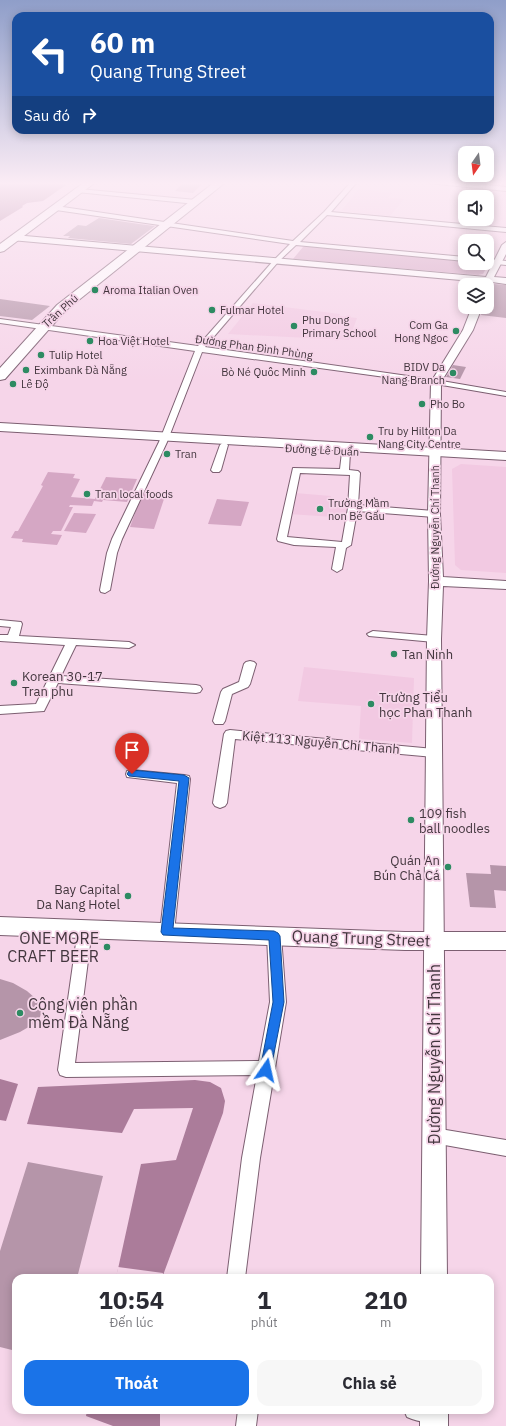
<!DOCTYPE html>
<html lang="vi">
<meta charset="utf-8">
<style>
body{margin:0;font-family:"IBM Plex Sans",sans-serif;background:#f7f7f7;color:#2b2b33;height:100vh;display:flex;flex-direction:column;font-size:15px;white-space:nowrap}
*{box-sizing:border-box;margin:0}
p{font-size:13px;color:#7c7c81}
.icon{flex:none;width:22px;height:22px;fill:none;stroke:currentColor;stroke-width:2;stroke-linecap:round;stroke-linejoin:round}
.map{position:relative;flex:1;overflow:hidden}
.details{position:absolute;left:12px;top:1274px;width:482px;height:140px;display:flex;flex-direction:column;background:#fff;border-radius:12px;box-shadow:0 2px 10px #0003}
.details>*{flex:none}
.hud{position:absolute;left:12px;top:12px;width:482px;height:122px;border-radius:12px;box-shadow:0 2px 10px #0003;background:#1a4fa0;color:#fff;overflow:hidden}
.needle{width:26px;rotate:194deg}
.buttons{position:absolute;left:458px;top:146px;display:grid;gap:8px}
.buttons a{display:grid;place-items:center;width:36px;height:36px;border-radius:8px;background:#fff;box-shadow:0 2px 10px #0003;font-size:20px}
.pin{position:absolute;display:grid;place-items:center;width:34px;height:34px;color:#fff;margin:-41px -17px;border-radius:50% 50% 50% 0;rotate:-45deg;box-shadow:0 0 4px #0007}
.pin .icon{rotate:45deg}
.me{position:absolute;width:44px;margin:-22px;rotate:11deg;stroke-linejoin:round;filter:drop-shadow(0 0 3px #0008)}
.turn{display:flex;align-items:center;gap:14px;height:84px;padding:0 12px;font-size:18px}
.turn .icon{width:52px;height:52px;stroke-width:2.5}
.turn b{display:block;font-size:28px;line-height:34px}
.then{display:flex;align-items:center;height:38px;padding:0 12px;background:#0003;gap:8px;font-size:15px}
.eta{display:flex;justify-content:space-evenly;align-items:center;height:68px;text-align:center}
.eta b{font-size:24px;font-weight:700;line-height:28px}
.cta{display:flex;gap:8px;margin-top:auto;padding:8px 12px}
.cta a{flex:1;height:46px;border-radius:12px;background:#1a73e8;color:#fff;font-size:16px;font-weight:700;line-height:46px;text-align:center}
.cta a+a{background:#f7f7f7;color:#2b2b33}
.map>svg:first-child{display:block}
</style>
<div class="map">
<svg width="506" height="1426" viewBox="0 0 506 1426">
<rect width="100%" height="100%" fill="#f6d5e9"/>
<!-- built -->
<g fill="#f2c9e2">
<path d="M 359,189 L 392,193 L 388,198 L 404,199 L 390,216 L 341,211 Z"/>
<path d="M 253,303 L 340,314 L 339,316 L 357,318 L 349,340 L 228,334 Z"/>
<path d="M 461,464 L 506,467 L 506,573 L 461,570 L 455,565 L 452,469 Z"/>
<path d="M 295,493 L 331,496 L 330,503 L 351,504 L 349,518 L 289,514 Z"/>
<path d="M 304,667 L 414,678 L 412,743 L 359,739 L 361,706 L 298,701 Z"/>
</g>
<!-- green -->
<g fill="#d5a7c4">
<path d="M 309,246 L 465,260 L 465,263 L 489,263 L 483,274 L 478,275 L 293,259 L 303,247 Z"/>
<path d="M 48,472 L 75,474 L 73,478 L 80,479 L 71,497 L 95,499 L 106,477 L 137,479 L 127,502 L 103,500 L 102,502 L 94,501 L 92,506 L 70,505 L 69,507 L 73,507 L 61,531 L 53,531 L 51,534 L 62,535 L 57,545 L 22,542 L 23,539 L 11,538 L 15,531 L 18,531 L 43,486 L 41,485 Z"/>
<path d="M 142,494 L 165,496 L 154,529 L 130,527 Z"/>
<path d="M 217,499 L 249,502 L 241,526 L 208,524 Z"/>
<path d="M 74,513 L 96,514 L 86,533 L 64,531 Z"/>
</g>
<!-- water -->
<g fill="#ab7c9a">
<path d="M 0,181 L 65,181 L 62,184 L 66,185 L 43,201 L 27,203 L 22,206 L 23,207 L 0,221 Z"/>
<path d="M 0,1079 L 18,1084 L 6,1121 L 0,1120 Z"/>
<path d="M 195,1080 L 210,1082 L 221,1088 L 225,1101 L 223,1113 L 162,1278 L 116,1278 L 141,1164 L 176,1160 L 193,1108 L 134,1109 L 122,1133 L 27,1124 L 38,1087 Z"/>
<path d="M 87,1410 L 160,1410 L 160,1426 L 113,1426 L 86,1416 Z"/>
</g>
<!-- pier -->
<path fill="#f6d5e9" d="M 118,1267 L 163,1273 L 162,1278 L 116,1278 Z"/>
<!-- building -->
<g fill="#b595a9">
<path d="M 185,181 L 205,181 L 193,193 L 175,191 Z"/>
<path d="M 99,218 L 139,224 L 155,226 L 131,244 L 68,238 L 70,236 L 63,236 L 78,225 L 86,226 Z"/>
<path d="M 494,284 L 506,285 L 506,318 L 481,315 L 483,307 L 487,307 L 487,298 Z"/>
<path d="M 0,299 L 50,306 L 32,320 L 0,316 Z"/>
<path d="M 453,365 L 466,367 L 460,379 L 446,377 Z"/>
<path d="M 490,865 L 506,866 L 506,891 L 494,890 L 496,908 L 470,907 L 466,873 L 491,874 Z"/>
<path d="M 0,979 L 13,983 L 27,991 L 35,998 L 42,1008 L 40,1017 L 32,1025 L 20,1032 L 0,1040 Z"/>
<path d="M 28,1162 L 103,1176 L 77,1278 L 16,1278 L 16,1351 L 0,1347 L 0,1251 Z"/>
</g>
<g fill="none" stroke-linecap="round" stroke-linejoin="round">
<!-- minor casing -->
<g stroke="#7c5f71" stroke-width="2">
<g id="minor">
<path d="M 352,181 L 358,181 L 331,212 L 506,228 L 506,232 L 327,215 L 300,242 L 465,257 L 465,261 L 296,245 L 278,262 L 205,347 L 436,380 L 506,392 L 506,396 L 436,384 L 202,352 L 167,442 L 122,539 L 117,553 L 110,590 L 105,593 L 101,592 L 100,590 L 107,553 L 112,539 L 159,442 L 195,351 L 0,323 L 0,319 L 198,346 L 274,260 L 290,244 L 56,210 L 53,208 L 56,206 L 293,241 L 324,212 Z"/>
<path d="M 425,181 L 445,181 L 506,187 L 506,191 L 428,183 Z"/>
<path d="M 79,189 L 196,200 L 199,202 L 196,204 L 77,192 L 77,190 Z"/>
<path d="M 487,259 L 506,261 L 506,265 L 487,263 Z"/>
<path d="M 224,442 L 228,445 L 221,470 L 219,472 L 213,472 L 211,470 L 220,445 Z"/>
<path d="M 346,449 L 350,452 L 349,470 L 358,471 L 360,473 L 358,505 L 434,511 L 439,514 L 434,517 L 357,511 L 351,545 L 346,548 L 342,569 L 337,572 L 332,569 L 336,547 L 294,545 L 278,541 L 277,539 L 293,468 L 340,469 L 342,452 ZM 300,473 L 350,475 L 348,508 L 342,542 L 287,537 Z"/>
<path d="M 0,620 L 21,622 L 22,624 L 19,636 L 129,642 L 135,645 L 129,648 L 76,645 L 61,676 L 196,685 L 200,686 L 202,689 L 200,692 L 196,693 L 58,683 L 44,711 L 0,714 L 0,706 L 36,704 L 65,645 L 0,641 L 0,635 L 8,635 L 11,627 L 0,626 Z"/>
<path d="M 373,631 L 434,636 L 440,639 L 434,642 L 369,636 L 367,634 Z"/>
<path d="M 250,661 L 254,662 L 256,664 L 250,684 L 248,687 L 232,694 L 225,721 L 223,724 L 215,724 L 213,721 L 221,692 L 223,689 L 239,682 L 244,664 L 246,662 Z"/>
<path d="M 230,730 L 434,749 L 438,750 L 440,753 L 438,756 L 434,757 L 235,739 L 227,803 L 225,806 L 220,808 L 215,806 L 213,803 L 224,734 L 226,731 Z"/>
<path d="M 132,770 L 184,775 L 189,776 L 190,779 L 174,932 L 172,936 L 167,938 L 162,936 L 160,932 L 177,783 L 127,777 L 126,774 L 127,771 Z"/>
<path d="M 85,923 L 90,925 L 92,929 L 75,1063 L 259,1061 L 270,1002 L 267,936 L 269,932 L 274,930 L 279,932 L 281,936 L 286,1002 L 260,1158 L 245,1278 L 227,1278 L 242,1158 L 257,1075 L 66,1077 L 60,1075 L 58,1070 L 78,929 L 80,925 Z"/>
<path d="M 434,1128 L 506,1140 L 506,1156 L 428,1142 L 425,1136 L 428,1130 Z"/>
<path d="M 238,1410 L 258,1410 L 256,1426 L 236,1426 Z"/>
<path d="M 404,1410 L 443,1410 L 444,1412 L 441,1419 C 430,1424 418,1422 407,1417 Z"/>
</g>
</g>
<!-- tertiary casing -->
<g stroke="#7c5f71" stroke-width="2">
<g id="tertiary">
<path d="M 14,235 L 486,277 L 502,245 L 506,242 L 506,254 L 494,277 L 506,278 L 506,284 L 492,282 L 489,287 L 487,287 L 487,285 L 481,285 L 483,282 L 11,240 L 10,238 Z"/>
<path d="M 472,307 L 482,307 L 473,330 L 441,382 L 440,514 L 443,577 L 506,581 L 506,589 L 443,586 L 441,639 L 447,1278 L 421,1278 L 427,639 L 429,581 L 428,514 L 431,382 L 463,330 Z"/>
<rect x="420" y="1410" width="28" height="16"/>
</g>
</g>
<!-- secondary casing -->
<g stroke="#7c5f71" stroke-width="2">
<path id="secondary" d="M 0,917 L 405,932 L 506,932 L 506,950 L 405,950 L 0,935 Z"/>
</g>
<!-- primary casing -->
<g stroke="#7c5f71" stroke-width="2">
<g id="primary">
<path d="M 86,181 L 97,181 L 4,251 L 0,252 L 0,244 Z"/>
<path d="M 216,181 L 227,181 L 65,311 L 5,379 L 0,380 L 0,368 L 57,305 Z"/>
<path d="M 0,423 L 506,452 L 506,460 L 0,431 Z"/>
</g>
</g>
<!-- minor -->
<use href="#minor" fill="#fff" fill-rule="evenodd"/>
<!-- tertiary -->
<use href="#tertiary" fill="#fff" fill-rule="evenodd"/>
<!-- secondary -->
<use href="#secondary" fill="#fff" fill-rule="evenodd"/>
<!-- primary -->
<use href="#primary" fill="#fff" fill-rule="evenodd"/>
</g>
<!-- sky -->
<linearGradient id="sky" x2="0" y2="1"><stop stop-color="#8f9ec9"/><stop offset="0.48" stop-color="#fbecf5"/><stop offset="1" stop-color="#fbecf5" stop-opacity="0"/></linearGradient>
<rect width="506" height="381" fill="url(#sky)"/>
<!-- route -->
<path fill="#1a73e8" stroke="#114b97" d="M 132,770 L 184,775 L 189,778 L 173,928 L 274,931 L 278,933 L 280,936 L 284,1002 L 270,1074 L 266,1076 L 261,1074 L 260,1070 L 273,1002 L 269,940 L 163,935 L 161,932 L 179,781 L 129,776 L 127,774 L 129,771 Z"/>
<!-- markers -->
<g fill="#2d8b62" stroke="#f6d5e9" stroke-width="1.5">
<circle cx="95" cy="290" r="4"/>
<circle cx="212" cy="310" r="4"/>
<circle cx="294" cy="326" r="4"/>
<circle cx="456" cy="331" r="4"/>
<circle cx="90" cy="341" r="4"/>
<circle cx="41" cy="355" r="4"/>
<circle cx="26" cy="370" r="4"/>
<circle cx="314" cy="372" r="4"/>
<circle cx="453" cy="373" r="4"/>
<circle cx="13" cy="384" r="4"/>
<circle cx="422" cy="404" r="4"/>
<circle cx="370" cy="437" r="4"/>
<circle cx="167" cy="454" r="4"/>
<circle cx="87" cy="494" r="4"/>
<circle cx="320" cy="509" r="4"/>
<circle cx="394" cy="654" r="4"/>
<circle cx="14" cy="683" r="4"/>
<circle cx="371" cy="704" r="4"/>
<circle cx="411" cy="820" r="4"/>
<circle cx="448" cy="867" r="4"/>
<circle cx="128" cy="896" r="4"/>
<circle cx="107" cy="947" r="4"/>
<circle cx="20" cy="1013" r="4"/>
</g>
<g text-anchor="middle" stroke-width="3.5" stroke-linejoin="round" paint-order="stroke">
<!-- far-poi labels -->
<g font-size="11" fill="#43363e" stroke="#f6d5e9" text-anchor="start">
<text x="103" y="294">Aroma Italian Oven</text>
<text x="220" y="314">Fulmar Hotel</text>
<text x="302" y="324">Phu Dong<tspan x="302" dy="13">Primary School</tspan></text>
<text x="448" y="329" text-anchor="end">Com Ga<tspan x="448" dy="13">Hong Ngoc</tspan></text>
<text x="98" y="345">Hoa Việt Hotel</text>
<text x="49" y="359">Tulip Hotel</text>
<text x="445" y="371" text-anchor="end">BIDV Da<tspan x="445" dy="13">Nang Branch</tspan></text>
<text x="34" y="374">Eximbank Đà Nẵng</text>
<text x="306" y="376" text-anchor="end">Bò Né Quôc Minh</text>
<text x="21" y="388">Lê Độ</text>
<text x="430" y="408">Pho Bo</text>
<text x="378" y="435">Tru by Hilton Da<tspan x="378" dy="13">Nang City Centre</tspan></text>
<text x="175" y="458">Tran</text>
<text x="95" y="498">Tran local foods</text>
<text x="328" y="507">Trường Mầm<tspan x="328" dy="13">non Bé Gấu</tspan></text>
</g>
<!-- far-street labels -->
<g font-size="11" fill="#43363e" stroke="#f6d5e9">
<text transform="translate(60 311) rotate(-42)" y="4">Trần Phú</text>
<text transform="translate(254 347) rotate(8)" y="4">Đường Phan Đình Phùng</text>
<text transform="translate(322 450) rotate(3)" y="4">Đường Lê Duẩn</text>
<text transform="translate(435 527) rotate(-90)" y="4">Đường Nguyễn Chí Thanh</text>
</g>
<!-- poi labels -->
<g font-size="13" fill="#43363e" stroke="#f6d5e9" text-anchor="start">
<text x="402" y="659">Tan Ninh</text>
<text x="22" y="681">Korean 30-17<tspan x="22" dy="15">Tran phu</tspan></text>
<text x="379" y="702">Trường Tiểu<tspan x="379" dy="15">học Phan Thanh</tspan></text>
<text x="419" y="818">109 fish<tspan x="419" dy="15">ball noodles</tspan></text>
<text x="440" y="865" text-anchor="end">Quán An<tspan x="440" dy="15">Bún Chả Cá</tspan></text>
<text x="120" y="894" text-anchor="end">Bay Capital<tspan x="120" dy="15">Da Nang Hotel</tspan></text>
</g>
<!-- street labels -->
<g font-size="13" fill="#43363e" stroke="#f6d5e9">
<text transform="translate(321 742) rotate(5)" y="5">Kiệt 113 Nguyễn Chí Thanh</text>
</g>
<!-- near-poi labels -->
<g font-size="16" fill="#43363e" stroke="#f6d5e9" text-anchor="end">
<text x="99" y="944">ONE MORE<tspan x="99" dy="18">CRAFT BEER</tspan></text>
<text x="28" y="1010" text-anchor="start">Công viên phần<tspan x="28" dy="18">mềm Đà Nẵng</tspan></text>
</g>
<!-- near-street labels -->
<g font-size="16" fill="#43363e" stroke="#f6d5e9">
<text transform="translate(361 938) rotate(2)" y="6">Quang Trung Street</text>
<text transform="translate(434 1054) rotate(-90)" y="6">Đường Nguyễn Chí Thanh</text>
</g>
</g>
</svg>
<div class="buttons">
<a><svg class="needle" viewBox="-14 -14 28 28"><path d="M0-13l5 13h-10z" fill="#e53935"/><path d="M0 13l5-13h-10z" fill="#7c7c81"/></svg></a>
<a><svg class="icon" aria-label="sound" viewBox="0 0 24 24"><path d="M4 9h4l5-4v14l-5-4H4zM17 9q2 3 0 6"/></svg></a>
<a><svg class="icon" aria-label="search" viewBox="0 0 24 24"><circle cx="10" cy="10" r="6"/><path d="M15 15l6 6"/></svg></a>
<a><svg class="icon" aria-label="layers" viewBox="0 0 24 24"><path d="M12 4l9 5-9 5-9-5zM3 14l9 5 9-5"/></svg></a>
</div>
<div class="pin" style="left:132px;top:774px;background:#d93025"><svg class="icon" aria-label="arrive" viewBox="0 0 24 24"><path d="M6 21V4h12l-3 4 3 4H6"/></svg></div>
<svg class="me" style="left:266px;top:1070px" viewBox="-20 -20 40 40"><path d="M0-17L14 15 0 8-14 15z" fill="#1a73e8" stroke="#fff" stroke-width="4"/></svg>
<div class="hud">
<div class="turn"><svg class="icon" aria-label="left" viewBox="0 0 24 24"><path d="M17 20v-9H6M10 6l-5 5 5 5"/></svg><div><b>60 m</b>Quang Trung Street</div></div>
<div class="then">Sau đó<svg class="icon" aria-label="right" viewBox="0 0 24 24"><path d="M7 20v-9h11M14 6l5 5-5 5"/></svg></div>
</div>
<section class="details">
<div class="eta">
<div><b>10:54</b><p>Đến lúc</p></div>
<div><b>1</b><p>phút</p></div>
<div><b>210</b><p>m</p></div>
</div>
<div class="cta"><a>Thoát</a><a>Chia sẻ</a></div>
</section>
</div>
